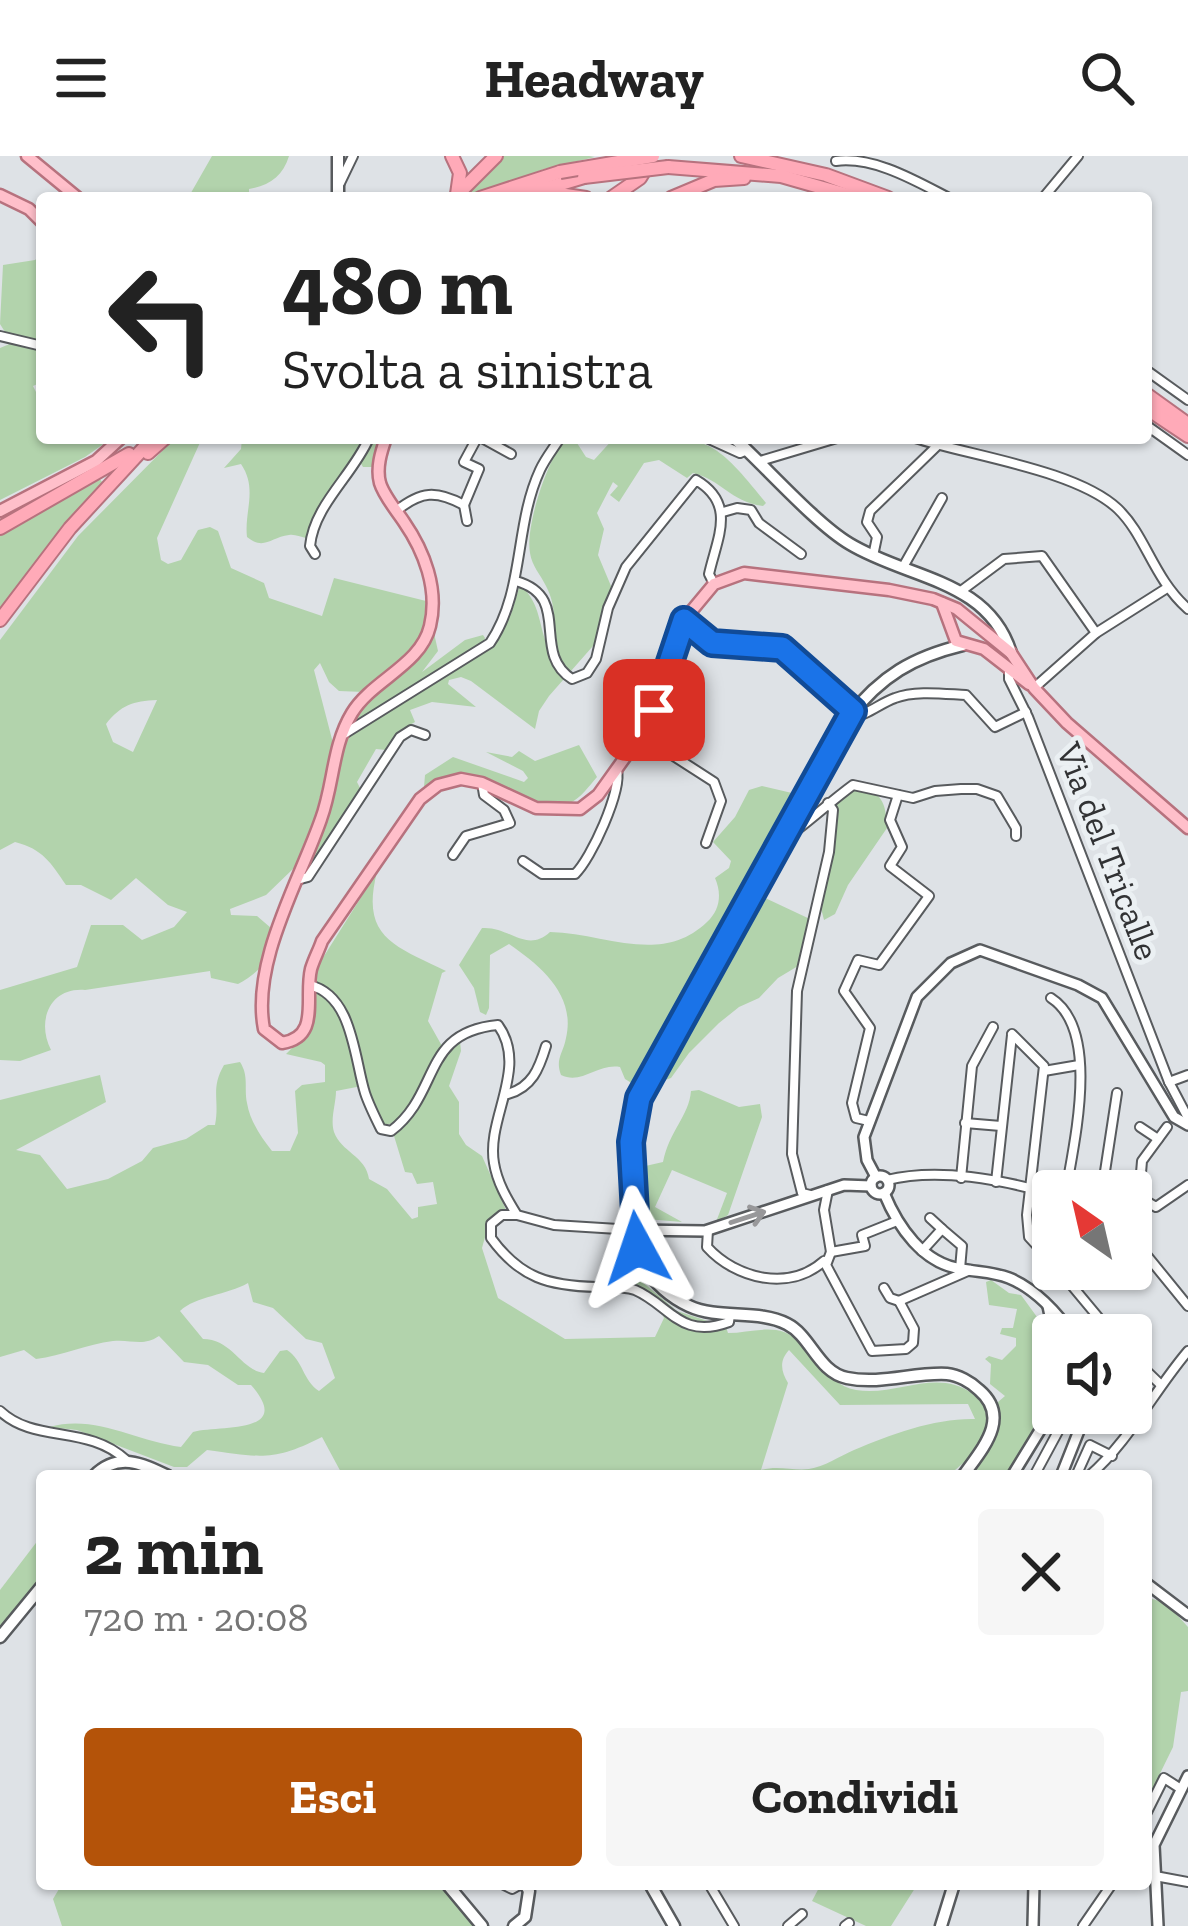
<!DOCTYPE html>
<html lang="it">
<meta charset="utf-8">
<style>
body{margin:0;font-family:"Zilla Slab",serif;background:#f6f6f6;color:#222;height:100vh;display:flex;flex-direction:column;font-size:45px;white-space:nowrap}
*{box-sizing:border-box;margin:0}
p{font-size:39px;color:#767676}
.icon{flex:none;width:66px;height:66px;fill:none;stroke:currentColor;stroke-width:2;stroke-linecap:round;stroke-linejoin:round}
.map{position:relative;flex:1;overflow:hidden}
.sheet{position:absolute;left:36px;top:1314px;width:1116px;height:420px;display:flex;flex-direction:column;background:#fff;border-radius:12px;box-shadow:0 3px 9px #0004}
.sheet>*{flex:none}
.top-card{position:absolute;left:36px;top:36px;width:1116px;height:252px;border-radius:12px;box-shadow:0 3px 9px #0004;background:#fff;color:#222;overflow:hidden}
.needle{width:78px;rotate:326deg}
.fabs{position:absolute;left:1032px;top:1014px;display:grid;gap:24px}
.fabs a{display:grid;place-items:center;width:120px;height:120px;border-radius:12px;background:#fff;box-shadow:0 3px 9px #0004;font-size:60px}
.pin{position:absolute;display:grid;place-items:center;width:102px;height:102px;color:#fff;margin:-51px;border-radius:24px;box-shadow:0 6px 18px #0006}
.me{position:absolute;width:132px;margin:-66px;rotate:355deg;stroke-linejoin:round;filter:drop-shadow(0 0 9px #0008)}
.turn{display:flex;align-items:center;gap:42px;height:252px;padding:0 48px;font-size:54px}
.turn .icon{width:156px;height:156px;stroke-width:2.5}
.turn b{display:block;font-size:84px;line-height:102px}
.round{display:grid;place-items:center;flex:none;width:126px;height:126px;border-radius:12px;background:#f6f6f6}
.summary{display:flex;align-items:center;justify-content:space-between;height:204px;padding:0 48px}
h1{font-size:72px;font-weight:700;line-height:90px}
.button{display:flex;gap:24px;margin-top:auto;padding:24px 48px}
.button a{flex:1;height:138px;border-radius:12px;background:#b45309;color:#fff;font-size:48px;font-weight:700;line-height:138px;text-align:center}
.button a+a{background:#f6f6f6;color:#222}
header{display:flex;justify-content:space-between;align-items:center;height:156px;padding:0 48px;background:#fff;font-size:54px;font-weight:700}
.map>svg:first-child{display:block}
</style>
<header><svg class="icon" aria-label="menu" viewBox="0 0 24 24"><path d="M4 6h16M4 12h16M4 18h16"/></svg>Headway<svg class="icon" aria-label="search" viewBox="0 0 24 24"><circle cx="10" cy="10" r="6"/><path d="M15 15l6 6"/></svg></header>
<div class="map">
<svg width="1188" height="1770" viewBox="0 0 1188 1770">
<rect width="100%" height="100%" fill="#dee2e6"/>
<!-- green -->
<g fill="#b2d3ac" fill-rule="evenodd">
<path d="M 212,0 L 289,0 C 283,20 269,30 249,33 L 249,42 L 188,42 Z"/>
<path d="M 499,0 L 589,0 L 595,1 L 544,13 L 470,42 L 460,42 Z"/>
<path d="M 42,98 L 42,185 L 5,176 L 0,168 L 3,109 L 35,104 Z"/>
<path d="M 12,187 L 42,192 L 42,226 L 33,230 L 42,248 L 42,282 L 112,282 L 85,301 L 0,344 L 0,192 Z"/>
<path d="M 175,282 L 202,282 L 157,382 L 161,404 L 168,408 L 181,404 L 198,374 L 210,371 L 218,375 L 231,412 L 264,427 L 269,442 L 322,460 L 334,422 L 426,445 C 431,490 395,510 364,536 L 339,535 L 329,526 L 320,507 L 314,514 L 333,587 L 311,678 L 295,711 L 266,739 L 230,753 L 231,759 L 257,760 L 271,772 C 275,799 261,816 238,828 L 211,822 L 210,815 L 85,834 C 50,831 36,865 51,894 L 20,905 L 0,904 L 0,834 L 77,811 L 91,769 L 123,769 L 142,784 L 174,771 L 187,756 L 168,749 L 136,722 L 111,744 L 81,729 L 66,729 C 51,707 43,693 15,686 L 0,694 L 0,484 L 78,380 ZM 157,544 L 133,596 L 113,586 L 106,568 C 121,549 133,545 157,544 Z"/>
<path d="M 242,282 L 381,282 L 374,311 L 363,311 L 358,303 L 314,364 L 306,382 C 300,381 295,378 289,379 C 271,381 264,395 247,381 C 244,355 258,333 241,308 L 224,312 L 241,293 Z"/>
<path d="M 566,282 L 580,282 L 577,287 L 586,301 L 594,304 L 614,282 C 704,282 708,274 766,347 L 763,350 C 729,345 722,324 693,317 L 687,322 L 659,304 L 644,307 L 619,346 L 610,339 L 618,330 L 613,326 L 597,357 L 604,373 L 598,399 L 611,430 L 600,482 L 549,540 L 539,555 L 535,573 L 471,525 L 461,521 L 449,524 L 448,528 L 476,551 L 432,546 L 410,554 L 415,566 L 399,575 L 386,594 L 376,593 L 357,626 L 361,634 L 303,718 L 329,655 L 348,578 L 493,485 L 511,458 L 520,429 C 542,448 538,471 549,493 C 555,471 557,451 546,430 C 540,418 532,410 530,397 C 525,370 548,302 566,282 Z"/>
<path d="M 98,321 L 103,327 L 0,455 L 0,375 Z"/>
<path d="M 434,477 L 438,495 L 422,516 L 465,484 L 483,479 L 485,482 L 482,490 L 352,570 L 355,557 Z"/>
<path d="M 579,589 L 597,621 C 589,630 581,642 570,647 C 525,668 484,592 424,631 L 425,619 L 453,601 L 524,626 L 528,622 L 523,615 L 486,596 L 512,601 L 519,595 L 535,605 Z"/>
<path d="M 762,630 L 792,637 L 794,645 L 638,931 L 625,923 L 620,911 C 598,907 582,929 561,919 C 555,903 563,898 566,882 C 576,839 541,810 509,788 L 490,799 L 489,852 L 486,859 L 480,856 L 474,832 L 459,809 L 482,772 C 510,770 526,798 550,776 C 605,777 661,810 707,766 C 720,754 722,738 715,722 L 729,712 L 731,705 L 713,686 L 735,661 L 749,634 Z"/>
<path d="M 856,632 C 882,635 886,646 887,672 L 848,729 L 835,758 L 824,764 L 821,752 L 837,648 Z"/>
<path d="M 377,716 C 360,782 395,790 446,815 L 442,817 L 428,865 L 442,890 L 442,896 L 460,885 L 461,895 L 449,930 L 459,946 L 459,978 L 466,989 L 482,1000 L 506,1054 L 490,1063 L 482,1092 L 498,1142 L 565,1183 L 655,1181 L 664,1162 L 659,1151 L 628,1127 L 634,1119 L 677,1155 L 726,1171 L 728,1177 C 746,1177 767,1170 784,1176 C 814,1187 822,1228 856,1234 C 897,1241 936,1211 973,1238 C 989,1250 990,1270 982,1288 C 975,1303 959,1307 950,1320 L 633,1320 L 638,1314 L 621,1320 L 343,1320 L 322,1281 C 273,1306 260,1301 207,1294 L 187,1311 L 174,1311 L 77,1274 L 49,1271 C 96,1258 135,1285 181,1291 L 193,1276 C 220,1269 295,1279 251,1229 L 238,1229 L 208,1209 L 184,1206 L 159,1180 C 143,1191 131,1183 113,1185 C 87,1188 62,1200 36,1203 L 24,1194 L 0,1201 L 0,944 L 100,919 L 106,946 L 16,994 L 40,999 L 67,1033 L 108,1023 L 142,1005 L 153,992 L 186,983 L 208,969 L 215,969 C 220,944 210,933 224,909 L 240,906 C 249,920 244,931 247,947 C 250,965 261,981 272,995 L 290,995 L 298,977 L 295,935 L 302,929 L 325,926 L 325,909 L 321,906 L 286,898 L 298,886 L 319,808 ZM 367,929 L 383,969 L 401,966 L 394,980 L 405,1016 L 412,1017 L 417,1028 L 433,1026 L 437,1048 L 418,1051 L 418,1061 L 412,1063 L 387,1033 L 369,1023 C 366,1000 341,996 334,976 C 330,963 336,948 336,935 ZM 248,1127 L 253,1146 L 273,1152 L 306,1183 L 322,1187 L 335,1222 L 319,1235 C 303,1225 303,1204 287,1194 L 280,1195 L 264,1217 C 241,1214 232,1183 203,1183 L 180,1155 C 196,1140 227,1139 248,1127 ZM 789,1194 L 840,1249 L 968,1248 L 975,1263 C 936,1262 891,1278 854,1294 C 840,1300 824,1311 809,1313 C 793,1315 778,1309 761,1314 L 788,1227 C 781,1215 779,1205 789,1194 Z"/>
<path d="M 759,739 L 812,764 L 798,810 L 778,822 L 759,842 L 739,851 L 719,867 L 689,897 L 671,922 L 656,927 Z"/>
<path d="M 699,934 L 739,951 L 760,948 L 762,961 L 728,1059 L 716,1066 L 727,1037 L 672,1014 L 655,1051 L 682,1066 L 646,1063 L 641,1044 L 641,1011 L 663,1006 C 669,975 689,960 691,935 Z"/>
<path d="M 991,1124 L 1009,1137 L 1021,1139 L 1053,1183 L 1053,1240 L 1050,1254 L 1008,1320 L 966,1320 L 998,1246 L 1005,1240 L 990,1228 L 991,1208 L 985,1203 L 989,1200 L 1002,1204 L 1016,1190 L 1016,1182 L 1000,1178 L 1002,1172 L 1013,1172 L 1017,1153 L 989,1149 L 986,1126 Z"/>
<path d="M 42,1379 L 42,1420 L 0,1474 L 0,1434 Z"/>
<path d="M 1149,1442 L 1166,1447 L 1188,1471 L 1188,1535 L 1181,1536 L 1173,1591 L 1146,1646 L 1146,1443 Z"/>
<path d="M 62,1728 L 440,1728 L 473,1770 L 62,1770 L 53,1743 Z"/>
<path d="M 821,1728 L 939,1728 L 917,1729 L 891,1770 L 866,1770 L 812,1745 Z"/>
</g>
<g fill="none" stroke-linecap="round" stroke-linejoin="round">
<!-- minor casing -->
<g stroke="#585b5e" stroke-width="12">
<g id="minor">
<path d="M 836,5 C 874,0 916,25 949,42"/>
<path d="M 340,27 L 353,0"/>
<path d="M 1043,42 L 1078,0"/>
<path d="M 0,180 L 42,190"/>
<path d="M 1146,214 L 1188,244"/>
<path d="M 1146,269 L 1188,299"/>
<path d="M 482,282 L 511,298"/>
<path d="M 707,282 L 740,297 L 747,294"/>
<path d="M 915,282 C 971,300 1077,314 1118,353 C 1146,380 1153,422 1188,453"/>
<path d="M 760,305 L 837,282"/>
<path d="M 464,349 L 467,365"/>
<path d="M 396,355 C 421,335 436,334 464,349 L 479,313 L 464,306 L 477,282"/>
<path d="M 723,356 L 737,352 L 751,354 L 759,367 L 801,398"/>
<path d="M 315,398 L 310,390 C 314,349 353,319 369,282"/>
<path d="M 873,400 L 877,381 L 867,366 L 870,355 L 938,289 L 955,282"/>
<path d="M 903,411 L 942,342"/>
<path d="M 516,425 C 573,441 530,496 572,523 L 587,517 L 596,503 L 608,452 L 626,411 L 696,324 C 737,348 717,382 709,418 L 714,428"/>
<path d="M 961,435 L 1004,403 L 1042,400 L 1096,477"/>
<path d="M 684,464 L 712,486 L 782,492 L 853,555"/>
<path d="M 1009,514 L 1009,523 L 1028,561 L 1169,926 L 1188,962"/>
<path d="M 1034,532 L 1096,477 L 1167,432"/>
<path d="M 849,561 C 868,560 878,548 895,542 C 915,534 945,538 966,539 L 995,571 L 1026,556"/>
<path d="M 344,578 L 490,487 C 525,435 514,370 540,314 C 545,303 553,293 560,282"/>
<path d="M 641,579 L 714,626 L 721,645 L 706,687"/>
<path d="M 790,669 L 798,673 C 816,659 834,643 853,629 L 913,642 L 935,635 L 961,633 L 977,633 L 997,640 L 1016,672 L 1016,680"/>
<path d="M 453,699 L 466,680 L 510,667 L 504,654 L 484,639 L 482,627"/>
<path d="M 523,705 L 542,718 L 575,718 C 591,703 622,635 617,614"/>
<path d="M 297,724 L 308,721 L 400,581 L 411,574 L 425,579"/>
<path d="M 309,829 C 353,839 354,902 365,937 C 369,949 375,961 381,973 L 391,975 C 441,937 421,876 498,869 C 529,912 486,962 494,1007 C 497,1026 507,1043 517,1059 L 554,1069 L 634,1074"/>
<path d="M 1051,842 C 1101,874 1074,986 1066,1035"/>
<path d="M 1012,878 L 1044,910 L 1027,1059 L 1029,1081 L 1053,1107"/>
<path d="M 1044,915 L 1079,909"/>
<path d="M 1169,926 L 1188,919"/>
<path d="M 508,938 C 532,931 539,913 546,890"/>
<path d="M 869,965 L 856,962 L 852,947 L 870,872 L 844,835 L 858,804 L 879,809 L 929,740 L 890,710 L 902,691 L 890,664 L 898,639"/>
<path d="M 965,967 L 1001,970"/>
<path d="M 1140,971 L 1158,983"/>
<path d="M 1167,971 L 1142,1005 L 1139,1041 L 1156,1051 L 1188,1029"/>
<path d="M 961,1022 L 972,910 L 993,871"/>
<path d="M 887,1024 C 939,1011 1002,1024 1053,1038"/>
<path d="M 996,1026 L 1012,879"/>
<path d="M 828,1034 L 824,1054 L 831,1096 L 865,1090 L 862,1079 L 897,1065"/>
<path d="M 1102,1035 L 1117,937"/>
<path d="M 810,1039 L 802,1037 L 792,998 L 797,835 L 829,696 L 833,654 L 828,647"/>
<path d="M 516,1059 L 502,1059 L 491,1068 L 491,1082 C 520,1122 549,1130 597,1131 C 610,1131 623,1130 635,1134 C 670,1149 680,1184 729,1166 L 730,1158"/>
<path d="M 930,1062 L 942,1073"/>
<path d="M 708,1074 L 707,1091 C 736,1123 789,1136 824,1105"/>
<path d="M 1131,1088 L 1144,1096 L 1188,1150"/>
<path d="M 922,1095 L 942,1073 L 962,1090 L 960,1113"/>
<path d="M 831,1096 L 826,1109 L 872,1195 L 906,1193 L 913,1187 L 914,1173 L 899,1145 L 970,1114"/>
<path d="M 1058,1113 L 1113,1179"/>
<path d="M 884,1132 L 890,1142 L 899,1145"/>
<path d="M 1131,1200 L 1160,1228"/>
<path d="M 0,1255 C 35,1288 87,1268 126,1304"/>
<path d="M 1034,1320 L 1068,1257"/>
<path d="M 1076,1320 L 1090,1289 L 1112,1300"/>
<path d="M 1089,1320 C 1129,1286 1153,1236 1188,1195"/>
<path d="M 1146,1658 L 1164,1622 L 1181,1633"/>
<path d="M 1155,1720 L 1188,1726"/>
<path d="M 502,1728 L 512,1733 L 521,1728"/>
<path d="M 548,1728 L 552,1728"/>
<path d="M 709,1728 L 734,1770"/>
<path d="M 788,1770 L 802,1758"/>
<path d="M 845,1770 L 849,1767"/>
<path d="M 1083,1770 L 1112,1728"/>
</g>
</g>
<!-- tertiary casing -->
<g stroke="#585b5e" stroke-width="14">
<g id="tertiary">
<circle cx="880" cy="1029" r="9"/>
<path d="M 876,1021 L 867,1004 L 864,981 L 917,841 L 951,807 L 980,794 L 1078,829 L 1102,842 L 1174,961 L 1188,969"/>
<path d="M 884,1037 C 898,1071 923,1108 962,1113 C 977,1116 994,1116 1009,1122 C 1034,1132 1058,1157 1072,1179"/>
<path d="M 634,1074 L 705,1075 L 844,1029 L 871,1030"/>
<path d="M 1048,1150 L 1054,1179"/>
<path d="M 1012,1320 L 1053,1253"/>
<path d="M 1061,1320 L 1086,1257"/>
<path d="M 1146,1427 L 1188,1459"/>
<path d="M 1033,1770 L 1034,1728"/>
<path d="M 1158,1770 L 1154,1689 L 1188,1620"/>
</g>
</g>
<!-- secondary casing -->
<g stroke="#585b5e" stroke-width="15">
<g id="secondary">
<path d="M 338,42 L 338,0"/>
<path d="M 734,282 C 766,311 816,368 850,388 C 908,423 988,423 1011,497"/>
<path d="M 963,489 C 913,501 881,520 849,561 L 646,929 C 627,967 622,1068 643,1107 C 653,1126 670,1141 689,1150 C 719,1164 758,1153 787,1168 C 811,1180 818,1216 847,1222 C 881,1229 914,1216 947,1218 C 958,1219 971,1226 979,1234 C 1012,1262 981,1294 963,1320"/>
<path d="M 94,1320 C 118,1296 141,1307 168,1320"/>
<path d="M 0,1481 L 42,1430"/>
<path d="M 447,1728 L 482,1770"/>
<path d="M 650,1728 L 674,1770"/>
<path d="M 514,1770 L 525,1761 L 529,1735 L 525,1728"/>
<path d="M 941,1770 L 954,1728"/>
</g>
</g>
<!-- primary casing -->
<g stroke="#b7727e" stroke-width="15">
<g id="primary">
<path d="M 27,0 L 78,42"/>
<path d="M 0,39 L 29,53 L 42,66"/>
<path d="M 386,282 C 381,296 376,312 380,327 C 384,340 396,354 404,366 C 424,395 439,433 430,470 C 421,509 372,524 352,557 C 332,590 334,628 321,663 C 300,724 251,806 264,873 L 282,887 C 321,881 304,842 311,813 C 314,803 319,794 322,785 L 420,643 L 438,629 L 461,623 L 482,627 L 536,652 L 580,653 L 598,639 L 641,579 L 654,554 L 684,464 L 714,428 L 744,417 L 889,434 L 933,443 L 957,453 L 1011,497 L 1034,532 L 1067,567 L 1188,672"/>
<path d="M 0,355 L 96,305 L 121,282"/>
<path d="M 942,447 L 956,485 L 984,493 L 1029,528"/>
</g>
</g>
<!-- trunk casing -->
<g stroke="#b7727e" stroke-width="16">
<g id="trunk">
<path d="M 452,0 L 460,17 L 457,38"/>
<path d="M 741,0 L 826,19 L 888,42"/>
<path d="M 668,11 L 781,20 L 858,42"/>
<path d="M 545,36 L 586,42"/>
<path d="M 457,39 L 496,0"/>
<path d="M 480,42 L 560,16"/>
<path d="M 514,42 L 584,21"/>
<path d="M 611,42 L 640,22 L 649,7"/>
<path d="M 671,42 L 714,24 L 744,22"/>
<path d="M 1146,238 L 1188,268"/>
<path d="M 1146,252 L 1188,280"/>
<path d="M 148,297 L 165,282"/>
<path d="M 0,372 L 129,298"/>
<path d="M 0,464 L 70,372 L 153,282"/>
</g>
</g>
<!-- minor -->
<use href="#minor" stroke="#fff" stroke-width="8"/>
<!-- tertiary -->
<use href="#tertiary" stroke="#fff" stroke-width="9"/>
<!-- secondary -->
<use href="#secondary" stroke="#fff" stroke-width="10"/>
<!-- primary -->
<use href="#primary" stroke="#ffbfca" stroke-width="10"/>
<!-- trunk -->
<use href="#trunk" stroke="#ffaab8" stroke-width="12"/>
<!-- trunk-bridge casing -->
<g stroke="#b7727e" stroke-width="16" stroke-linecap="butt">
<g id="trunk-bridge">
<path d="M 560,16 L 653,0"/>
<path d="M 584,21 L 668,11"/>
</g>
</g>
<!-- trunk-bridge -->
<use href="#trunk-bridge" stroke="#ffaab8" stroke-width="12"/>
</g>
<!-- one-way arrows -->
<defs><path id="oneway-shaft" d="M-6 0H5M1.5-3L5.5 0L1.5 3" fill="none" stroke-width="1.6" stroke-linecap="round" stroke-linejoin="round" transform="scale(3)"/></defs>
<use stroke="#98989a" href="#oneway-shaft" transform="translate(748 1061) rotate(-18)"/>
<g fill="none" stroke-linecap="round" stroke-linejoin="round">
<!-- route casing -->
<g stroke="#114b97" stroke-width="30">
<path id="route" d="M 637,1092 L 631,986 L 639,942 L 853,555 L 782,492 L 712,487 L 684,464 L 654,554"/>
</g>
<!-- route -->
<use href="#route" stroke="#1a73e8" stroke-width="21"/>
</g>
<g text-anchor="middle" stroke-width="10" stroke-linejoin="round" paint-order="stroke">
<!-- street labels -->
<g font-size="36" fill="#313234" stroke="#ebf0f3">
<text transform="translate(1109 695) rotate(69)" y="13">Via del Tricalle</text>
</g>
</g>
</svg>
<div class="fabs">
<a><svg class="needle" viewBox="-14 -14 28 28"><path d="M0-13l5 13h-10z" fill="#e53935"/><path d="M0 13l5-13h-10z" fill="#767676"/></svg></a>
<a><svg class="icon" aria-label="sound" viewBox="0 0 24 24"><path d="M4 9h4l5-4v14l-5-4H4zM17 9q2 3 0 6"/></svg></a>
</div>
<div class="pin" style="left:654px;top:554px;background:#d93025"><svg class="icon" aria-label="arrive" viewBox="0 0 24 24"><path d="M6 21V4h12l-3 4 3 4H6"/></svg></div>
<svg class="me" style="left:637px;top:1092px" viewBox="-20 -20 40 40"><path d="M0-17L14 15 0 8-14 15z" fill="#1a73e8" stroke="#fff" stroke-width="4"/></svg>
<div class="top-card">
<div class="turn"><svg class="icon" aria-label="left" viewBox="0 0 24 24"><path d="M17 20v-9H6M10 6l-5 5 5 5"/></svg><div><b>480 m</b>Svolta a sinistra</div></div>
</div>
<section class="sheet">
<div class="summary"><div><h1>2 min</h1><p>720 m · 20:08</p></div><a class="round"><svg class="icon" aria-label="close" viewBox="0 0 24 24"><path d="M6 6l12 12M18 6L6 18"/></svg></a></div>
<div class="button"><a>Esci</a><a>Condividi</a></div>
</section>
</div>
